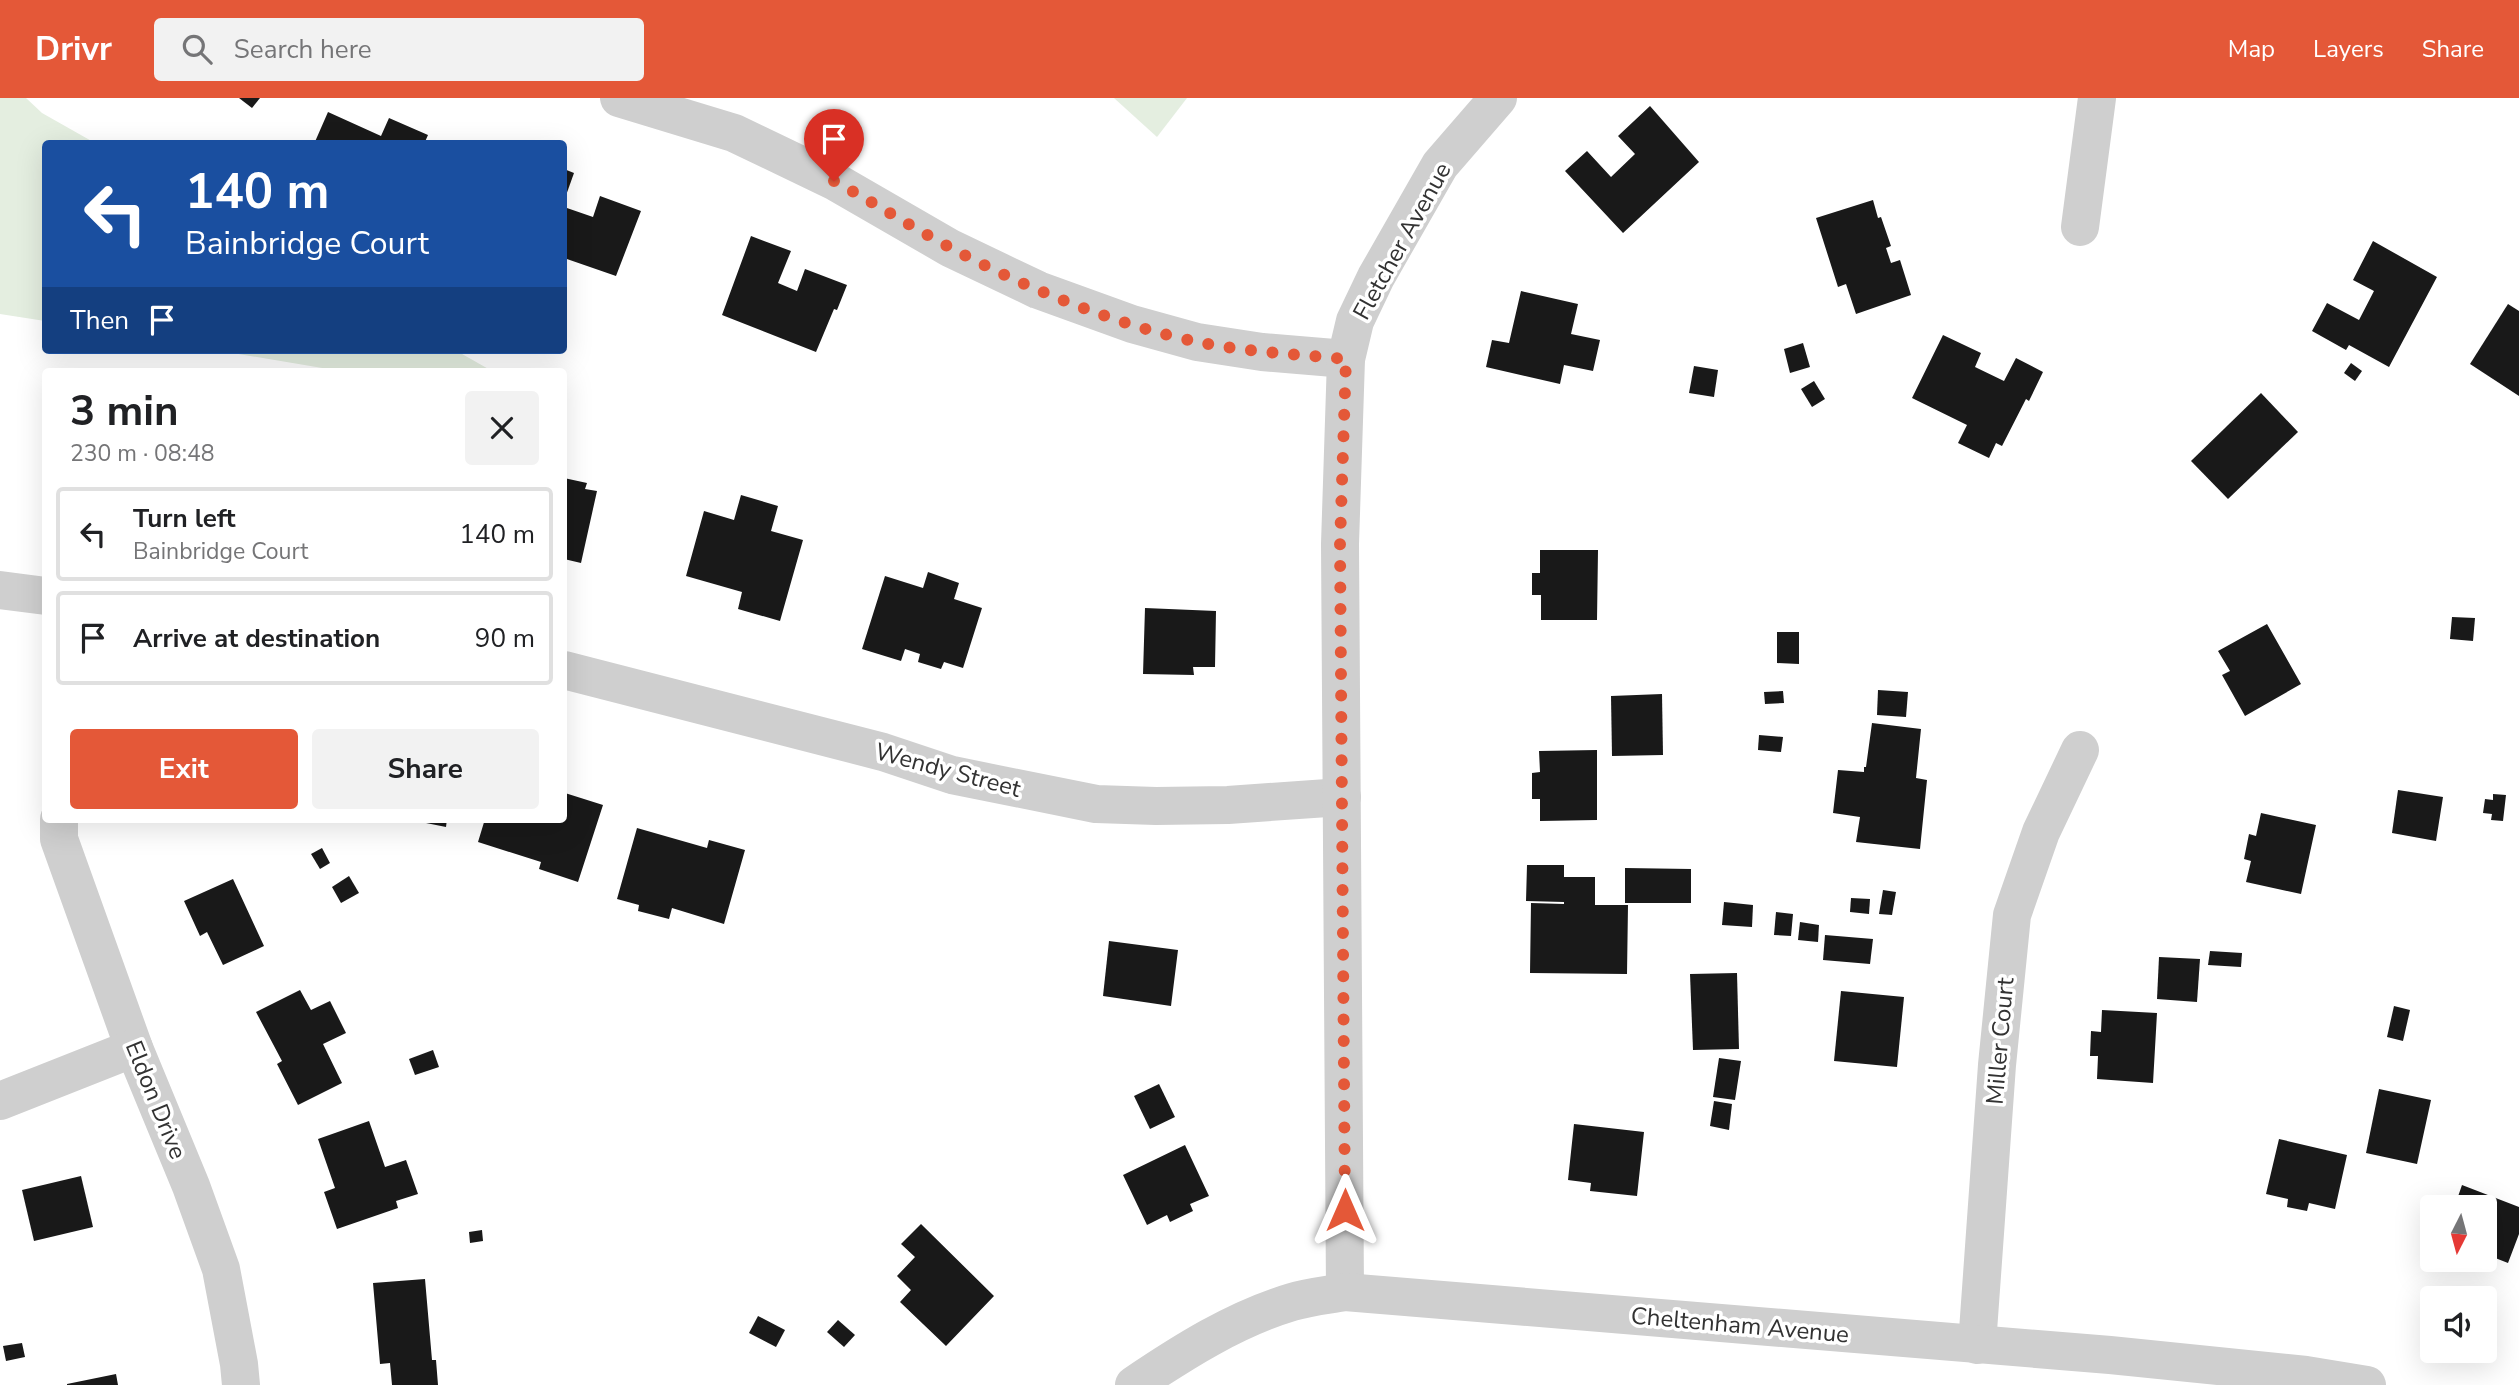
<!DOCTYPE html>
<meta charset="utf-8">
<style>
body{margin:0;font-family:"Nunito Sans",sans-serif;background:#f2f2f2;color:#202124;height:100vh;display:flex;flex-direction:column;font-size:26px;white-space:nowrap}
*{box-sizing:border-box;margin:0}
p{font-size:23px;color:#757577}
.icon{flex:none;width:38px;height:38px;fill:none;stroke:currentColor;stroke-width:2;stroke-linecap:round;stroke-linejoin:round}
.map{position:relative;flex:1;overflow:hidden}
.details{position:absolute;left:42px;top:270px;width:525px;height:455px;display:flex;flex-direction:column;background:#fff;border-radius:7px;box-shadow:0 7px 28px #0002}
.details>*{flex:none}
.guide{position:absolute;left:42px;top:42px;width:525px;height:214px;border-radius:7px;box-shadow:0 7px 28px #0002;background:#1a4fa0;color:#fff;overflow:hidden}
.needle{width:46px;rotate:186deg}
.fabs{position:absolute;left:2420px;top:1097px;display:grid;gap:14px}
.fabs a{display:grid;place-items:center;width:77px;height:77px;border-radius:7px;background:#fff;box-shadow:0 7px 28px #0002;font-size:35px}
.pin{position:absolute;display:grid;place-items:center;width:60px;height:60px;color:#fff;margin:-72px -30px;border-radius:50% 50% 50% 0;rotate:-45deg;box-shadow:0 0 7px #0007}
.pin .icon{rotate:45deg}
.me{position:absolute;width:77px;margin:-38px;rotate:0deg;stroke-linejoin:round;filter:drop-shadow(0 0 5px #0008)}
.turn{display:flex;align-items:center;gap:24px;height:147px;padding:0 28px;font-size:32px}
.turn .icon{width:91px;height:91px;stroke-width:2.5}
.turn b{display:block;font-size:49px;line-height:60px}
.then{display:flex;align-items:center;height:66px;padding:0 28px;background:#0003;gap:14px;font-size:26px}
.round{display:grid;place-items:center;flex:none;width:74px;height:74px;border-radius:7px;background:#f2f2f2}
.summary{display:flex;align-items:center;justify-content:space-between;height:119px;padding:0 28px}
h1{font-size:42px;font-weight:700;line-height:52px}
.button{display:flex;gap:14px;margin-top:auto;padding:14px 28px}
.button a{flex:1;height:80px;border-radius:7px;background:#e45838;color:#fff;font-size:28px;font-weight:700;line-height:80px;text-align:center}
.button a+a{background:#f2f2f2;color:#202124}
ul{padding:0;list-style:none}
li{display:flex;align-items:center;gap:21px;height:94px;margin:0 14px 10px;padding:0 14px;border:4px solid #e0e0e0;border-radius:7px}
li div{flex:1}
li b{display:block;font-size:26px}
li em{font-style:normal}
header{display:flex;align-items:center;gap:42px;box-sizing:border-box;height:98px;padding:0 35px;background:#e45838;color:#fff}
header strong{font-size:33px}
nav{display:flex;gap:38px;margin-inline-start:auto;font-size:24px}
.search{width:490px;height:63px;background:#f2f2f2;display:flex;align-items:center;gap:18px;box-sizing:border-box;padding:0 24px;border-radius:7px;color:#757577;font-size:26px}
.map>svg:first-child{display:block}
</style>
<header>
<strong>Drivr</strong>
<div class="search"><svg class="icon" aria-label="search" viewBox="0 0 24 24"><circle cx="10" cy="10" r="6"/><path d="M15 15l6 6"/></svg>Search here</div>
<nav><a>Map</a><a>Layers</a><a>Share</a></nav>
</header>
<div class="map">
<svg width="2519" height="1287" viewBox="0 0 2519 1287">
<rect width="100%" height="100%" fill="#fff"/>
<!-- green -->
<g fill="#e4eee0">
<path d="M 0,0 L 26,0 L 42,15 L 95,45 L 46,46 L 45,223 L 0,216 Z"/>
<path d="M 1114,0 L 1187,0 L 1157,39 Z"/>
<path d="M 215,252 L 455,252 L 492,273 L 340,273 Z"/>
</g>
<!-- building -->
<g fill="#191919">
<path d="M 239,0 L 260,0 L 252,10 Z"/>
<path d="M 1650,8 L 1699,64 L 1623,135 L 1565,73 L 1587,53 L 1611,79 L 1635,56 L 1618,38 Z"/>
<path d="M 328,14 L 381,38 L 389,20 L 428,37 L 424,46 L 314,46 Z"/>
<path d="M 564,71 L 574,75 L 564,103 Z"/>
<path d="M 600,98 L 641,113 L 616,178 L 564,160 L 564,109 L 593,119 Z"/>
<path d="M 1873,102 L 1878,120 L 1881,119 L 1891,148 L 1886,150 L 1891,165 L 1900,162 L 1911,197 L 1856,216 L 1846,186 L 1838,189 L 1816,120 Z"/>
<path d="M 751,138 L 791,153 L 778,185 L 797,193 L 805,171 L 847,187 L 837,212 L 834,211 L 816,254 L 722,217 Z"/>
<path d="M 2373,143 L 2437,179 L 2389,269 L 2349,247 L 2346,252 L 2312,233 L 2327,205 L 2359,222 L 2374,193 L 2353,182 Z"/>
<path d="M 1521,193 L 1578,206 L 1571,236 L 1600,242 L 1593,273 L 1564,267 L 1560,286 L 1486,269 L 1492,242 L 1509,245 Z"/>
<path d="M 2508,206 L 2519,213 L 2519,298 L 2470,266 Z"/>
<path d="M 1943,237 L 1981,255 L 1975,269 L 2004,283 L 2016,260 L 2043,274 L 2029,303 L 2026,301 L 2002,348 L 1996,345 L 1989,360 L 1958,345 L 1967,327 L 1912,300 Z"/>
<path d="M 1803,245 L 1810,269 L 1790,275 L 1784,251 Z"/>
<path d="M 2351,265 L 2362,273 L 2355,283 L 2344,275 Z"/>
<path d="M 1694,268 L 1718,272 L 1714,299 L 1689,295 Z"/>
<path d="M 1814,283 L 1825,301 L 1812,309 L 1801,291 Z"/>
<path d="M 2261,295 L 2298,334 L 2228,401 L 2191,363 Z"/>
<path d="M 564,380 L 587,385 L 585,391 L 597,393 L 581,465 L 564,461 Z"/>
<path d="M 741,397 L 778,408 L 771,433 L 803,442 L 780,523 L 738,511 L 742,494 L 686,478 L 704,413 L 734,422 Z"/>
<path d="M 1540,452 L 1598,452 L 1597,522 L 1541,522 L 1541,497 L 1532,497 L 1532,475 L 1540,475 Z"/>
<path d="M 928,474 L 959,485 L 954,501 L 982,510 L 963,570 L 944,564 L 941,571 L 918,564 L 920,556 L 905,551 L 901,563 L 862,551 L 885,478 L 923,490 Z"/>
<path d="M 1145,510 L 1216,513 L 1215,569 L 1193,569 L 1194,577 L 1143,576 Z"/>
<path d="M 2452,519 L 2475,520 L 2473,543 L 2450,541 Z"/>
<path d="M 2267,526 L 2301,586 L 2245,618 L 2222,577 L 2230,573 L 2218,553 Z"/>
<path d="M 1777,534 L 1799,534 L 1799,566 L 1777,565 Z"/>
<path d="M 1878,592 L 1908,594 L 1906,619 L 1877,617 Z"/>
<path d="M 1783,593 L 1784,605 L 1765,606 L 1764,594 Z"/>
<path d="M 1662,596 L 1663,657 L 1612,658 L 1611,598 Z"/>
<path d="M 1872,625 L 1921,631 L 1916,680 L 1927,682 L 1920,751 L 1856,744 L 1860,719 L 1833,715 L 1838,672 L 1864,674 L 1864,669 L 1866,669 Z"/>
<path d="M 1759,637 L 1783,639 L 1781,654 L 1758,652 Z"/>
<path d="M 1597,652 L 1597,722 L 1540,723 L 1540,701 L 1532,701 L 1532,675 L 1540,674 L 1539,653 Z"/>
<path d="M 2398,692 L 2443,699 L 2436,743 L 2392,735 Z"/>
<path d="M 565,695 L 603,707 L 578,784 L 539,771 L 541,764 L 478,744 L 485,721 L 564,721 Z"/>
<path d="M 2493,696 L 2506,697 L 2503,723 L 2491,722 L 2492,716 L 2483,715 L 2485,701 L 2493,702 Z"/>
<path d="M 2261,715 L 2316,727 L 2301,796 L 2246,784 L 2251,763 L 2244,761 L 2249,736 L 2256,738 Z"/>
<path d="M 406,721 L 447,721 L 446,729 Z"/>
<path d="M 637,730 L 707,750 L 709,742 L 745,752 L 724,826 L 672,810 L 669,821 L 638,813 L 639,807 L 617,801 Z"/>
<path d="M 322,750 L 330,765 L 320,771 L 311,756 Z"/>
<path d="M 1527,767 L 1564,767 L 1564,779 L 1595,779 L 1595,807 L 1628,807 L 1627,876 L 1530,875 L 1531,805 L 1564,806 L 1564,804 L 1526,803 Z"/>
<path d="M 1625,770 L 1691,771 L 1691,805 L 1625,805 Z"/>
<path d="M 349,778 L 359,795 L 341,805 L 332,789 Z"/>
<path d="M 233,781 L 264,848 L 223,867 L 207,834 L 200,838 L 184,803 Z"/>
<path d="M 1883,792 L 1896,794 L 1892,817 L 1879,816 Z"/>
<path d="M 1851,800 L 1870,801 L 1869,816 L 1850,814 Z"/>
<path d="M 1724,804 L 1753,807 L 1752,829 L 1722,827 Z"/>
<path d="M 1776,814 L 1793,816 L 1791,838 L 1774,837 Z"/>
<path d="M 1800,824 L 1819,827 L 1818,844 L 1798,842 Z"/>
<path d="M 1825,837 L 1873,841 L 1870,866 L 1823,862 Z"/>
<path d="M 1109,843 L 1178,852 L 1171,908 L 1103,898 Z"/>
<path d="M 2210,853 L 2242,855 L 2241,869 L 2208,867 Z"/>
<path d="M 2159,859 L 2200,861 L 2197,904 L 2157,901 Z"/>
<path d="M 1737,875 L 1739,951 L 1693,952 L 1690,876 Z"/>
<path d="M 300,892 L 311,912 L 330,903 L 346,935 L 323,946 L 342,985 L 298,1007 L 277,966 L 282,963 L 256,914 Z"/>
<path d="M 1841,893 L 1904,899 L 1897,969 L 1834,963 Z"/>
<path d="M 2394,908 L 2410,912 L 2403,943 L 2387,939 Z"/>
<path d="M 2102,912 L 2157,915 L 2153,985 L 2097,981 L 2098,958 L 2090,958 L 2091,933 L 2101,934 Z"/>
<path d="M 433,952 L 439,969 L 415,977 L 409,961 Z"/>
<path d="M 1719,960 L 1741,963 L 1735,1002 L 1713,999 Z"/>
<path d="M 1159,986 L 1175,1019 L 1150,1031 L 1134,998 Z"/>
<path d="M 2379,991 L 2431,1002 L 2417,1066 L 2366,1055 Z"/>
<path d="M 1714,1003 L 1732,1006 L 1729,1032 L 1710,1028 Z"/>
<path d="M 369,1023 L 385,1069 L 406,1062 L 418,1096 L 396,1103 L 398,1110 L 337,1131 L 324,1094 L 335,1090 L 318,1041 Z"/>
<path d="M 1574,1026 L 1644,1034 L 1637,1098 L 1590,1093 L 1591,1085 L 1568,1082 Z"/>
<path d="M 2279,1041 L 2347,1057 L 2335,1111 L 2309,1105 L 2307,1113 L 2287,1109 L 2288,1101 L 2266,1096 Z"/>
<path d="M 1185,1047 L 1209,1098 L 1190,1106 L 1193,1113 L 1170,1124 L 1167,1117 L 1147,1127 L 1123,1077 Z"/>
<path d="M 81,1078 L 93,1129 L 34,1143 L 22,1092 Z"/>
<path d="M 2462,1087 L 2519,1109 L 2519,1136 L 2508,1165 L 2485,1156 L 2485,1110 L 2454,1110 Z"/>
<path d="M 921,1126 L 994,1198 L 946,1248 L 900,1204 L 911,1192 L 897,1178 L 915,1159 L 901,1146 Z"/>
<path d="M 482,1132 L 483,1143 L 470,1145 L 469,1134 Z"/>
<path d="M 425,1181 L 432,1262 L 436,1262 L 438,1287 L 392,1287 L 390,1265 L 380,1266 L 373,1185 Z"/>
<path d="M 758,1218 L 785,1232 L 776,1249 L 749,1235 Z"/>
<path d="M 838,1222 L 855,1237 L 844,1249 L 827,1234 Z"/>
<path d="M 22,1245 L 25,1259 L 6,1263 L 3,1248 Z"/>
<path d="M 116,1276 L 118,1287 L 67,1287 L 67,1286 Z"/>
</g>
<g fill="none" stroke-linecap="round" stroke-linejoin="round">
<!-- street -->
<g stroke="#cfcfcf" stroke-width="38">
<path d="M 619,0 L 734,35 L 834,83 L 950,150 L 1038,192 L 1132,226 L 1197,244 L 1262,254 L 1346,261"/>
<path d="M 2080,129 L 2097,0"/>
<path d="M 0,492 L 46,498"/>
<path d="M 564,572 L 883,654 L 952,677 L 1096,706 L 1156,708 L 1228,707 L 1342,699"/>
<path d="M 59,721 L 59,741 L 134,950 L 191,1088 L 221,1171 L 239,1266 L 241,1287"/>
<path d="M 0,1003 L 134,950"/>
<path d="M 1345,1194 L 1340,446 L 1346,261 L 1355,223 L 1376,179 L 1440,67 L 1498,0"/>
<path d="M 1977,1247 L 1997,967 L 2012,817 L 2041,734 L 2080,652"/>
<path d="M 1134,1287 C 1183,1254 1235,1221 1292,1204 C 1309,1199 1328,1197 1345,1194 L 2110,1257 L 2306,1277 L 2367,1287"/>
</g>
</g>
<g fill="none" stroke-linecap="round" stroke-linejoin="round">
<!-- route -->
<path stroke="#e45838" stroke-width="12" stroke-dasharray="0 21.6" d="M 834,83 C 873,104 910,128 949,149 C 1021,188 1118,228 1198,244 C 1246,254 1296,256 1346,261 L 1340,446 L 1345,1112"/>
</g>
<g text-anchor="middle" stroke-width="7" stroke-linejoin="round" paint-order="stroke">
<!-- street labels -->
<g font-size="24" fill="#323232" stroke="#fff">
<text transform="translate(1402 143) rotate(-61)" y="8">Fletcher Avenue</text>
<text transform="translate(948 672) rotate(15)" y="8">Wendy Street</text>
<text transform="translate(2000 943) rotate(-85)" y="8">Miller Court</text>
<text transform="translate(156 1002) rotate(68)" y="8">Eldon Drive</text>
<text transform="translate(1740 1227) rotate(5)" y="8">Cheltenham Avenue</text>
</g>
</g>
</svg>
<div class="fabs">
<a><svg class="needle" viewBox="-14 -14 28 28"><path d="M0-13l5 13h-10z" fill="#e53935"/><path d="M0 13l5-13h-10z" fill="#757577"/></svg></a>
<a><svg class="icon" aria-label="sound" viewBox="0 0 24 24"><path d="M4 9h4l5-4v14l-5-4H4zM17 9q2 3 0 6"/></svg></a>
</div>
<div class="pin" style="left:834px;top:83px;background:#d93025"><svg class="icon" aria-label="arrive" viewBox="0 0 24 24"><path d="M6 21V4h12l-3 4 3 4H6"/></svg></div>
<svg class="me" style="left:1345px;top:1112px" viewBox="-20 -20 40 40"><path d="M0-17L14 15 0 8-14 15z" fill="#e45838" stroke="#fff" stroke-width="4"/></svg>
<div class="guide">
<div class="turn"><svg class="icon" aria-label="left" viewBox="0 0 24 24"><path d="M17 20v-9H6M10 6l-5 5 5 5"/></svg><div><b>140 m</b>Bainbridge Court</div></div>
<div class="then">Then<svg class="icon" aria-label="arrive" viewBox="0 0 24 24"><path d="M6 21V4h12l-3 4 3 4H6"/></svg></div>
</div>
<section class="details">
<div class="summary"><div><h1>3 min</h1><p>230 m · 08:48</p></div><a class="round"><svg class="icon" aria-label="close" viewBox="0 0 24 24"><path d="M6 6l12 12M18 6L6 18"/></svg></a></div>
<ul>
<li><svg class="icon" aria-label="left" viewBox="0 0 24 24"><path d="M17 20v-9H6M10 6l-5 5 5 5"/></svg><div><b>Turn left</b><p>Bainbridge Court</p></div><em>140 m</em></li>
<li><svg class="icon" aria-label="arrive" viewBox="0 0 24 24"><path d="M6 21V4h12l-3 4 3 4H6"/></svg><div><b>Arrive at destination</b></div><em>90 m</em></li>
</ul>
<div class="button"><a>Exit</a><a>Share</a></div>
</section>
</div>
